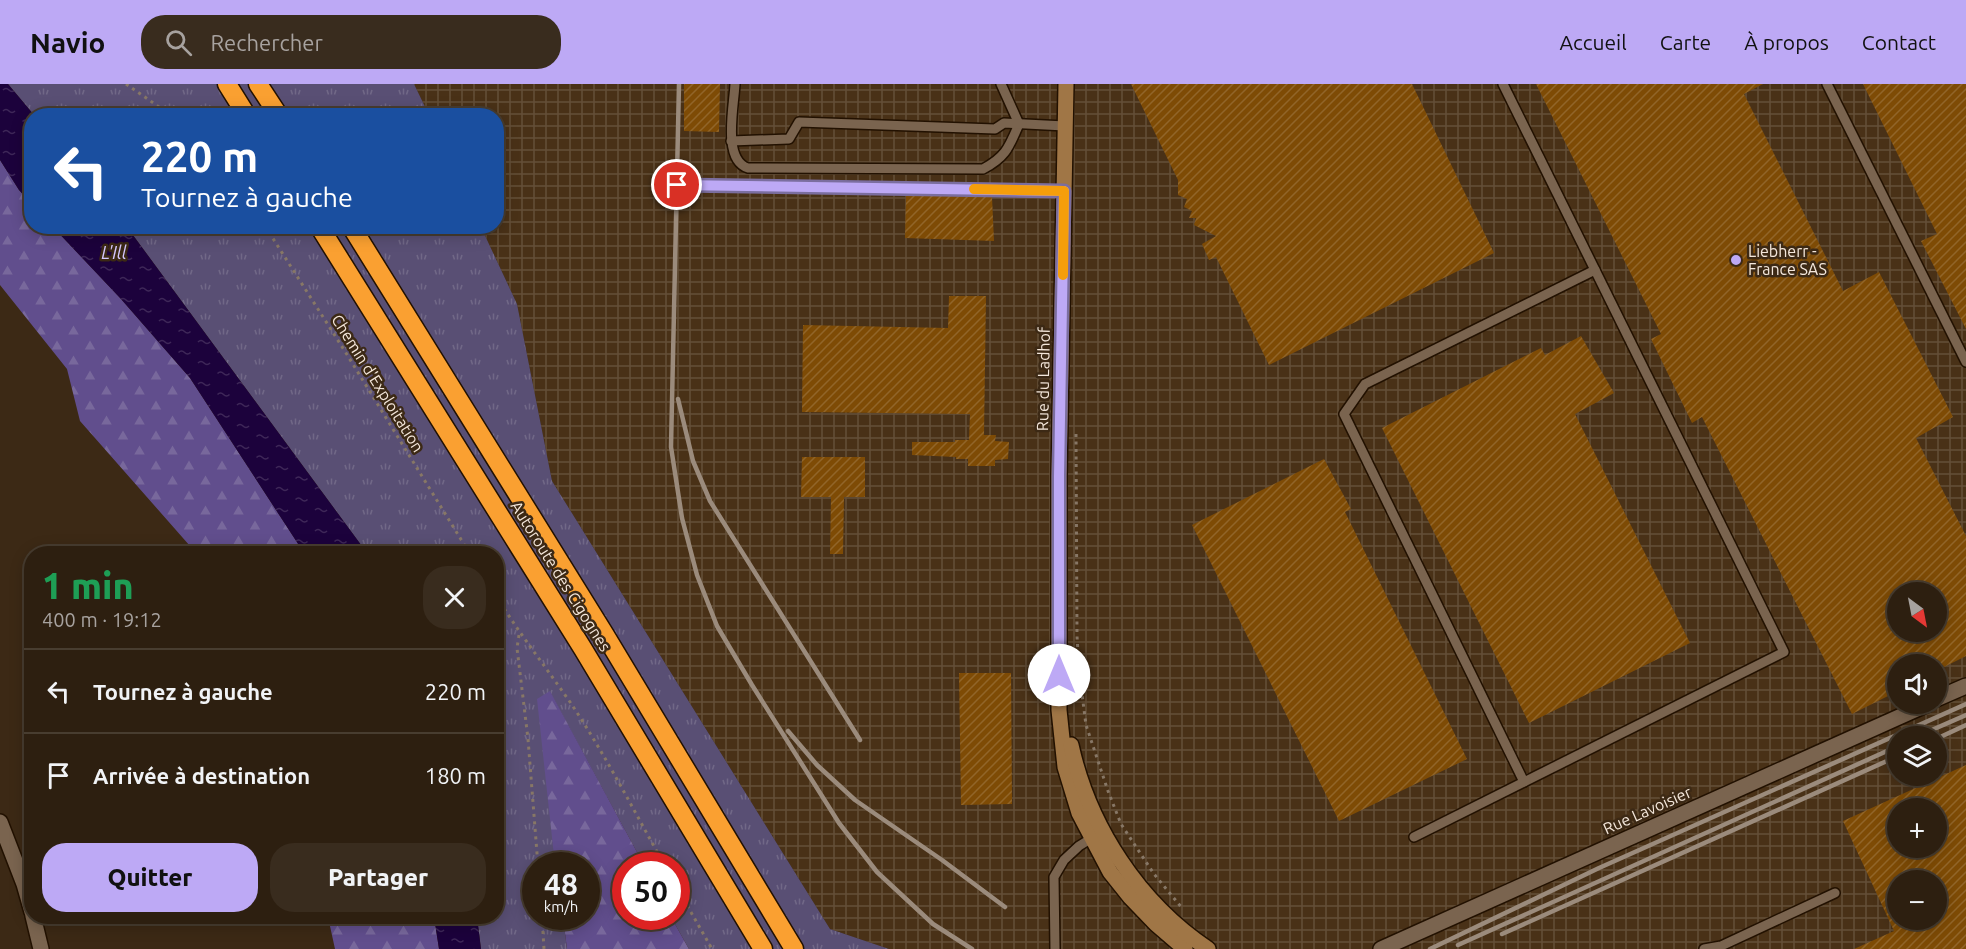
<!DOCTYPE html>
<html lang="fr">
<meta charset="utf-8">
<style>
body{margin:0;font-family:Ubuntu,sans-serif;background:#392c1e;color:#f1f3f6;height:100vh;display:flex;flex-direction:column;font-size:22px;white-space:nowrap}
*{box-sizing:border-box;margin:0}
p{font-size:20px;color:#a7a29f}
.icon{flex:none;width:33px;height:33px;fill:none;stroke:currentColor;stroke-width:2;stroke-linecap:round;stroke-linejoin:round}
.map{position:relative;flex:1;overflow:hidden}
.panel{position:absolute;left:24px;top:462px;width:480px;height:378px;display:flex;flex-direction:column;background:#2d1f10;border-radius:24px;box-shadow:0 3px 15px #0003,0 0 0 2px #483d30}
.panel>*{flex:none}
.banner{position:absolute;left:24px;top:24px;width:480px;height:126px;border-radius:24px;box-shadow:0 3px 15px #0003,0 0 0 2px #483d30;background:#1a4fa0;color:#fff;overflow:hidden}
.needle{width:39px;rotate:148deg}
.buttons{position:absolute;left:1887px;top:498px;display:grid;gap:12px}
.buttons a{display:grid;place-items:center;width:60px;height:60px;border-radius:50%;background:#2d1f10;box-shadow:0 3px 15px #0003,0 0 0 2px #483d30;font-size:30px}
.speed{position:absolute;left:522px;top:768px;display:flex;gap:12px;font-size:30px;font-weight:700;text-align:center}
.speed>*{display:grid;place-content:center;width:78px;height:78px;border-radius:50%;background:#2d1f10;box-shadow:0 3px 15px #0003,0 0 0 2px #483d30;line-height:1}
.speed small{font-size:15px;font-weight:400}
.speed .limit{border:9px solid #d22;background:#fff;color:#111}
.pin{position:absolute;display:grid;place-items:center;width:51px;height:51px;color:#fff;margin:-26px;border:3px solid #fff;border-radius:50%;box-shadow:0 2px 6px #0007}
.me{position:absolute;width:66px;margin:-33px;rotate:0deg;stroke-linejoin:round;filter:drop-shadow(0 0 4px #0008)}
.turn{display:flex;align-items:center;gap:21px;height:126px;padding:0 18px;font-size:27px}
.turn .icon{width:78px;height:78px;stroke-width:2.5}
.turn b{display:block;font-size:42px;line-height:51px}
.round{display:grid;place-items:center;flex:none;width:63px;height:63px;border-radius:24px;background:#392c1e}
.headline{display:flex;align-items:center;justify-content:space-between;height:102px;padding:0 18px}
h1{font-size:36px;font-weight:800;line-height:45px;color:#1e9e55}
.button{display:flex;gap:12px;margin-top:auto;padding:12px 18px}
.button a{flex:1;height:69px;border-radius:24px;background:#bda9f5;color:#111;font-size:24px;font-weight:800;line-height:69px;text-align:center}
.button a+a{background:#392c1e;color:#f1f3f6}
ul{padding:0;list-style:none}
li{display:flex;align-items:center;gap:18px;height:84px;padding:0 18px;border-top:2px solid #483d30}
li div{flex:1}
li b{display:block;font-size:22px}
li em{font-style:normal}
header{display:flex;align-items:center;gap:36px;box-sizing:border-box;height:84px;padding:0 30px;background:#bda9f5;color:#111}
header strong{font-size:28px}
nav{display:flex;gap:33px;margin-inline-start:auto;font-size:21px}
.search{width:420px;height:54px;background:#392c1e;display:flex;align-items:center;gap:15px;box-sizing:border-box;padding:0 21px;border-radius:24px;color:#a7a29f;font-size:22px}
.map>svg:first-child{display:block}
</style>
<header>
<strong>Navio</strong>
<div class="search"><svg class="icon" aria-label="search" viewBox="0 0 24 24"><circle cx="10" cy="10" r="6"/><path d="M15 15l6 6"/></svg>Rechercher</div>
<nav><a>Accueil</a><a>Carte</a><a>À propos</a><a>Contact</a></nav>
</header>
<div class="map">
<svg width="1966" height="865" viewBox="0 0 1966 865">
<defs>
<pattern id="industrial-grid" width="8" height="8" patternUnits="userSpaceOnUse" patternTransform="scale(1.5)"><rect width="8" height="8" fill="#493117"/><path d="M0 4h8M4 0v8" fill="none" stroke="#644f38"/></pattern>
<pattern id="grass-tufts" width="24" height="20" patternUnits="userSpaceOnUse" patternTransform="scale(1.5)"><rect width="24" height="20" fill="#594f74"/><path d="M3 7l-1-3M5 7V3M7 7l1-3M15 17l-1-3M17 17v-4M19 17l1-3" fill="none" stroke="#716887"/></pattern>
<pattern id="forest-firs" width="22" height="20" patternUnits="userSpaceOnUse" patternTransform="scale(1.5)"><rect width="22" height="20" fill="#614e8d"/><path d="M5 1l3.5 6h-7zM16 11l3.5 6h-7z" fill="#78689c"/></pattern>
<pattern id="water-ripples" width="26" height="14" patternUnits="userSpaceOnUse" patternTransform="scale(1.5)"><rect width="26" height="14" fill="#1c023c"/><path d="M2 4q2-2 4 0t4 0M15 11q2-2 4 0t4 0" fill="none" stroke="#3e2758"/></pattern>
<pattern id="building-hatch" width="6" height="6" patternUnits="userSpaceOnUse" patternTransform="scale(1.5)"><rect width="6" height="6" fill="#7e4b05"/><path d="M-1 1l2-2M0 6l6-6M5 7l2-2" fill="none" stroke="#916529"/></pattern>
</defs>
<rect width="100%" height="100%" fill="#3c2915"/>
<!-- industrial -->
<path fill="url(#industrial-grid)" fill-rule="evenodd" d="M 414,0 L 1966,0 L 1966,865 L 889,865 L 830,845 L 552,397 L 517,220 L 481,143 L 496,142 L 496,32 L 429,31 ZM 1898,508 L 1936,508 L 1936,548 L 1898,548 ZM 1898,580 L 1936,580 L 1936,620 L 1898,620 ZM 1898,652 L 1936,652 L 1936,692 L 1898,692 ZM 1898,724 L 1936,724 L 1936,764 L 1898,764 ZM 1898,796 L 1936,796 L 1936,836 L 1898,836 Z"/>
<!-- grass -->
<g fill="url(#grass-tufts)">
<path d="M 8,0 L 414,0 L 429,31 L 34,31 Z"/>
<path d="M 127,143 L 481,143 L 517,220 L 552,397 L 830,845 L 889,865 L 689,865 L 671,833 L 676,832 L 676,782 L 644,781 L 550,608 L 555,781 L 536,782 L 536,832 L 563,833 L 567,865 L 481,865 L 477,833 L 496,832 L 496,470 L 367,469 Z"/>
</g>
<!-- forest -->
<g fill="url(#forest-firs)">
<path d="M 0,76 L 19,106 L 31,119 L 32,142 L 53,143 L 121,215 L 190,294 L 304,469 L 193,469 L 190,462 L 80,337 L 67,285 L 0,201 Z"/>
<path d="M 550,607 L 644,781 L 626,782 L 626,832 L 671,833 L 689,865 L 567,865 L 563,833 L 586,832 L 586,782 L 555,781 L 537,615 Z"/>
<path d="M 328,833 L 434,833 L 439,865 L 335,865 Z"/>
</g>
<!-- water -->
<g fill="url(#water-ripples)">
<path d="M 0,0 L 8,0 L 34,31 L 32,32 L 31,119 L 19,106 L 0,76 Z"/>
<path d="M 53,143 L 127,143 L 367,469 L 304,469 L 190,294 L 121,215 Z"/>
<path d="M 434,833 L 477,833 L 481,865 L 439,865 Z"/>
</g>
<!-- building -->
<g fill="url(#building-hatch)" fill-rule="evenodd">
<path d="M 684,0 L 720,0 L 719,48 L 684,47 Z"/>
<path d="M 1131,0 L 1412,0 L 1494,169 L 1269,281 L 1216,173 L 1209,176 L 1202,160 L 1216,152 L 1194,141 L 1196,134 L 1189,134 L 1192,127 L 1184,123 L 1187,115 L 1178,111 L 1178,96 Z"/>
<path d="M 1536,0 L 1763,0 L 1744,10 L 1843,207 L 1879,188 L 1953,333 L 1916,354 L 1966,452 L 1966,572 L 1936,587 L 1936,580 L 1898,580 L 1898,607 L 1852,630 L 1702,333 L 1692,339 L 1651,255 L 1661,250 ZM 1898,508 L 1936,508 L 1936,548 L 1898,548 Z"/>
<path d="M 1863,0 L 1966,0 L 1966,245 L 1921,157 L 1937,150 Z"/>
<path d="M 906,111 L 992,113 L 994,157 L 905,154 Z"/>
<path d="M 949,212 L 986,212 L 984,351 L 996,351 L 995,357 L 1009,358 L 1008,375 L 995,376 L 995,382 L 968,382 L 968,375 L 956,375 L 956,373 L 912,371 L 912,358 L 955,358 L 955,356 L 969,356 L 970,330 L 802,328 L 803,241 L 948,244 Z"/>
<path d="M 1581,252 L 1614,309 L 1575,330 L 1690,559 L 1529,639 L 1382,344 L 1541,264 L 1545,271 Z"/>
<path d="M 802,373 L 865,373 L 865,413 L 844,413 L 843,470 L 830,470 L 831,413 L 801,413 Z"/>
<path d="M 1324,375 L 1351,425 L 1345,428 L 1467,675 L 1339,737 L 1192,441 Z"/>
<path d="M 959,589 L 1011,589 L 1012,720 L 961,721 Z"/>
<path d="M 1966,681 L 1966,865 L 1854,865 L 1894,847 L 1843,737 ZM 1898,724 L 1936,724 L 1936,764 L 1898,764 ZM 1898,796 L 1936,796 L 1936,836 L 1898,836 Z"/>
</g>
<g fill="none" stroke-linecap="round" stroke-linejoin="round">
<!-- service casing -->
<g stroke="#221101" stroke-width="12">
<g id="service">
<path d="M 735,0 C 734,22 722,76 748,84 L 983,85 C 1006,73 1009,63 1019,40 L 1001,0"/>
<path d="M 1827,0 L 1966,278"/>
<path d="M 731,57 L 789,55 L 799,38 L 995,45 L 1004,39 L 1065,42"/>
<path d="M 677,101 L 1064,107"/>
<path d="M 1524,698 L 1344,330 L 1365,300 L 1595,186"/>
<path d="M 1414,753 L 1784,568 L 1503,0"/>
<path d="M 1055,865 L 1054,793 L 1064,776 L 1079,762 L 1092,754"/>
<path d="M 1704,865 L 1721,862 L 1835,809"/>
</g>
</g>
<!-- minor casing -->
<g stroke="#221101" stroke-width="18">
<g id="minor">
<path d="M 1936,615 L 1966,602"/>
<path d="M 0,738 L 24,800 L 32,828"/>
<path d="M 33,832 L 41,865"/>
<path d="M 1381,865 L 1928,620"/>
</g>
</g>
<!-- secondary casing -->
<g stroke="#221101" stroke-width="18">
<g id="secondary">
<path d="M 1066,0 L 1059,392 L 1059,626 L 1065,683 L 1079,729 L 1110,788 L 1130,813 L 1156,840 L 1185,865"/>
<path d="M 1071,661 C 1089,743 1139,819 1208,865"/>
</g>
</g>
<!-- motorway casing -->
<g stroke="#221101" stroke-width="21">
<g id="motorway">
<path d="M 227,0 L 247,32"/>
<path d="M 258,0 L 279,32"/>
<path d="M 319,142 L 583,565 L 763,865"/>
<path d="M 351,142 L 605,551 L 794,865"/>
</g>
</g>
<!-- path -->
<g stroke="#877766" stroke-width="3" stroke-dasharray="3 4.5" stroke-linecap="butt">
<path d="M 126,0 L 172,32"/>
<path d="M 265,142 L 346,269 L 470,470"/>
<path d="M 1076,350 L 1077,552 L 1079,587 L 1086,641 L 1108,707 L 1121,740 L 1154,790 L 1182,824"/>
<path d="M 496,512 C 519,549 545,582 570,618 C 605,670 634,727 665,782"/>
<path d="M 519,551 L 517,564 L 528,655 L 538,782"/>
<path d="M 676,802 L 712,865"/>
<path d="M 542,832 L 544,865"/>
</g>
<!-- service -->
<use href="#service" stroke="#7a644f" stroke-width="9"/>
<!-- minor -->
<use href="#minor" stroke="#7a644f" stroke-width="15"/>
<!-- secondary -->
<use href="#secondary" stroke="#a07646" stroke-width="15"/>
<!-- motorway -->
<use href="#motorway" stroke="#faa031" stroke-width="18"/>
<!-- rail -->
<g stroke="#9b8b7c" stroke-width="4.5">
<path d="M 679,0 L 671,363 L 682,434 L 697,491 L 717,542 L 752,601 L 839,739 L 877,788 L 933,840 L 972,865"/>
<path d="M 678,315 L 693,377 L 710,417 L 860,656"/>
<path d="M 788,647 L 817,681 L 855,716 L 942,776 L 1005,823"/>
<path d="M 1918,652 L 1966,631"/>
<path d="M 1936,655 L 1966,641"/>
<path d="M 1502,850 L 1898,672"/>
<path d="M 1458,861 L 1898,662"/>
<path d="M 1430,865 L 1599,784 L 1966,620"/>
</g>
</g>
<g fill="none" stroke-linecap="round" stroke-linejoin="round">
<!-- route casing -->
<g stroke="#7b6e9f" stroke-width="15">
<path id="route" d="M 677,101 L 1064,107 L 1059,392 L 1059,591"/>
</g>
<!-- route -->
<use href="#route" stroke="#bda9f5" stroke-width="10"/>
<!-- slow -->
<path stroke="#f59e0b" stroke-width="10" d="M 974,105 L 1064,107 L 1063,191"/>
</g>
<!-- markers -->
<circle fill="#bda9f5" stroke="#3c2915" stroke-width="2" cx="1736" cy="176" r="6"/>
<g text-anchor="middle" stroke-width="5" stroke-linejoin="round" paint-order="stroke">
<!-- poi labels -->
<g font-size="16" fill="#f4e7db" stroke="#3c2915" text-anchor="start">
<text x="1748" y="173">Liebherr -<tspan x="1748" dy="18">France SAS</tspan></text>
</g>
<!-- street labels -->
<g font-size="16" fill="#f4e7db" stroke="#3c2915">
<text transform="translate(1043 295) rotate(-89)" y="6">Rue du Ladhof</text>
<text transform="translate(378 299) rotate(58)" y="6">Chemin d'Exploitation</text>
<text transform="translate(561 492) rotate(58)" y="6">Autoroute des Cigognes</text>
<text transform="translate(1647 726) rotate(-24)" y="6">Rue Lavoisier</text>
</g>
<!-- water labels -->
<g font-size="18" font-style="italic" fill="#d4c7ff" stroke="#3c2915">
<text x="114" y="175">L'Ill</text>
</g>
</g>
</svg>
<div class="buttons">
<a><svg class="needle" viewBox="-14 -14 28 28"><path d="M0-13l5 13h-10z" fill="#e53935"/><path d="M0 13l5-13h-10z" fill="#a7a29f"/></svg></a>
<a><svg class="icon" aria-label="sound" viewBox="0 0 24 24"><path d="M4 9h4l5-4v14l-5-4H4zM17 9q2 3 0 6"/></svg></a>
<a><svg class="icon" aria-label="layers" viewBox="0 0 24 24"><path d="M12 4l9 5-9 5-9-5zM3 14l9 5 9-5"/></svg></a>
<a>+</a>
<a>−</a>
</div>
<div class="speed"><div>48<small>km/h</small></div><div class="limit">50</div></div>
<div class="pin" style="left:677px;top:101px;background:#d93025"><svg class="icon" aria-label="arrive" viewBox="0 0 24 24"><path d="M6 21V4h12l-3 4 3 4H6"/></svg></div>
<svg class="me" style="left:1059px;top:591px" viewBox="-20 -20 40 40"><circle r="19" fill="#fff"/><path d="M0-13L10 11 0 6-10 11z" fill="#bda9f5"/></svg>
<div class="banner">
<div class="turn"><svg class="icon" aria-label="left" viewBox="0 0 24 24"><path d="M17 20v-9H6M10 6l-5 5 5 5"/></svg><div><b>220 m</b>Tournez à gauche</div></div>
</div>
<section class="panel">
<div class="headline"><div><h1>1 min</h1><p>400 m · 19:12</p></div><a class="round"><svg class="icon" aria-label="close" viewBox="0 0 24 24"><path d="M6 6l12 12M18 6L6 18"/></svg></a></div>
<ul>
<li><svg class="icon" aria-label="left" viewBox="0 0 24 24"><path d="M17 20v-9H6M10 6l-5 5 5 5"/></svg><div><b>Tournez à gauche</b></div><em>220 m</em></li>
<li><svg class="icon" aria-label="arrive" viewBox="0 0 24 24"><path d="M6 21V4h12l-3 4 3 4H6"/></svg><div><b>Arrivée à destination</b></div><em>180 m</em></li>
</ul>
<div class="button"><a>Quitter</a><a>Partager</a></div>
</section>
</div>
